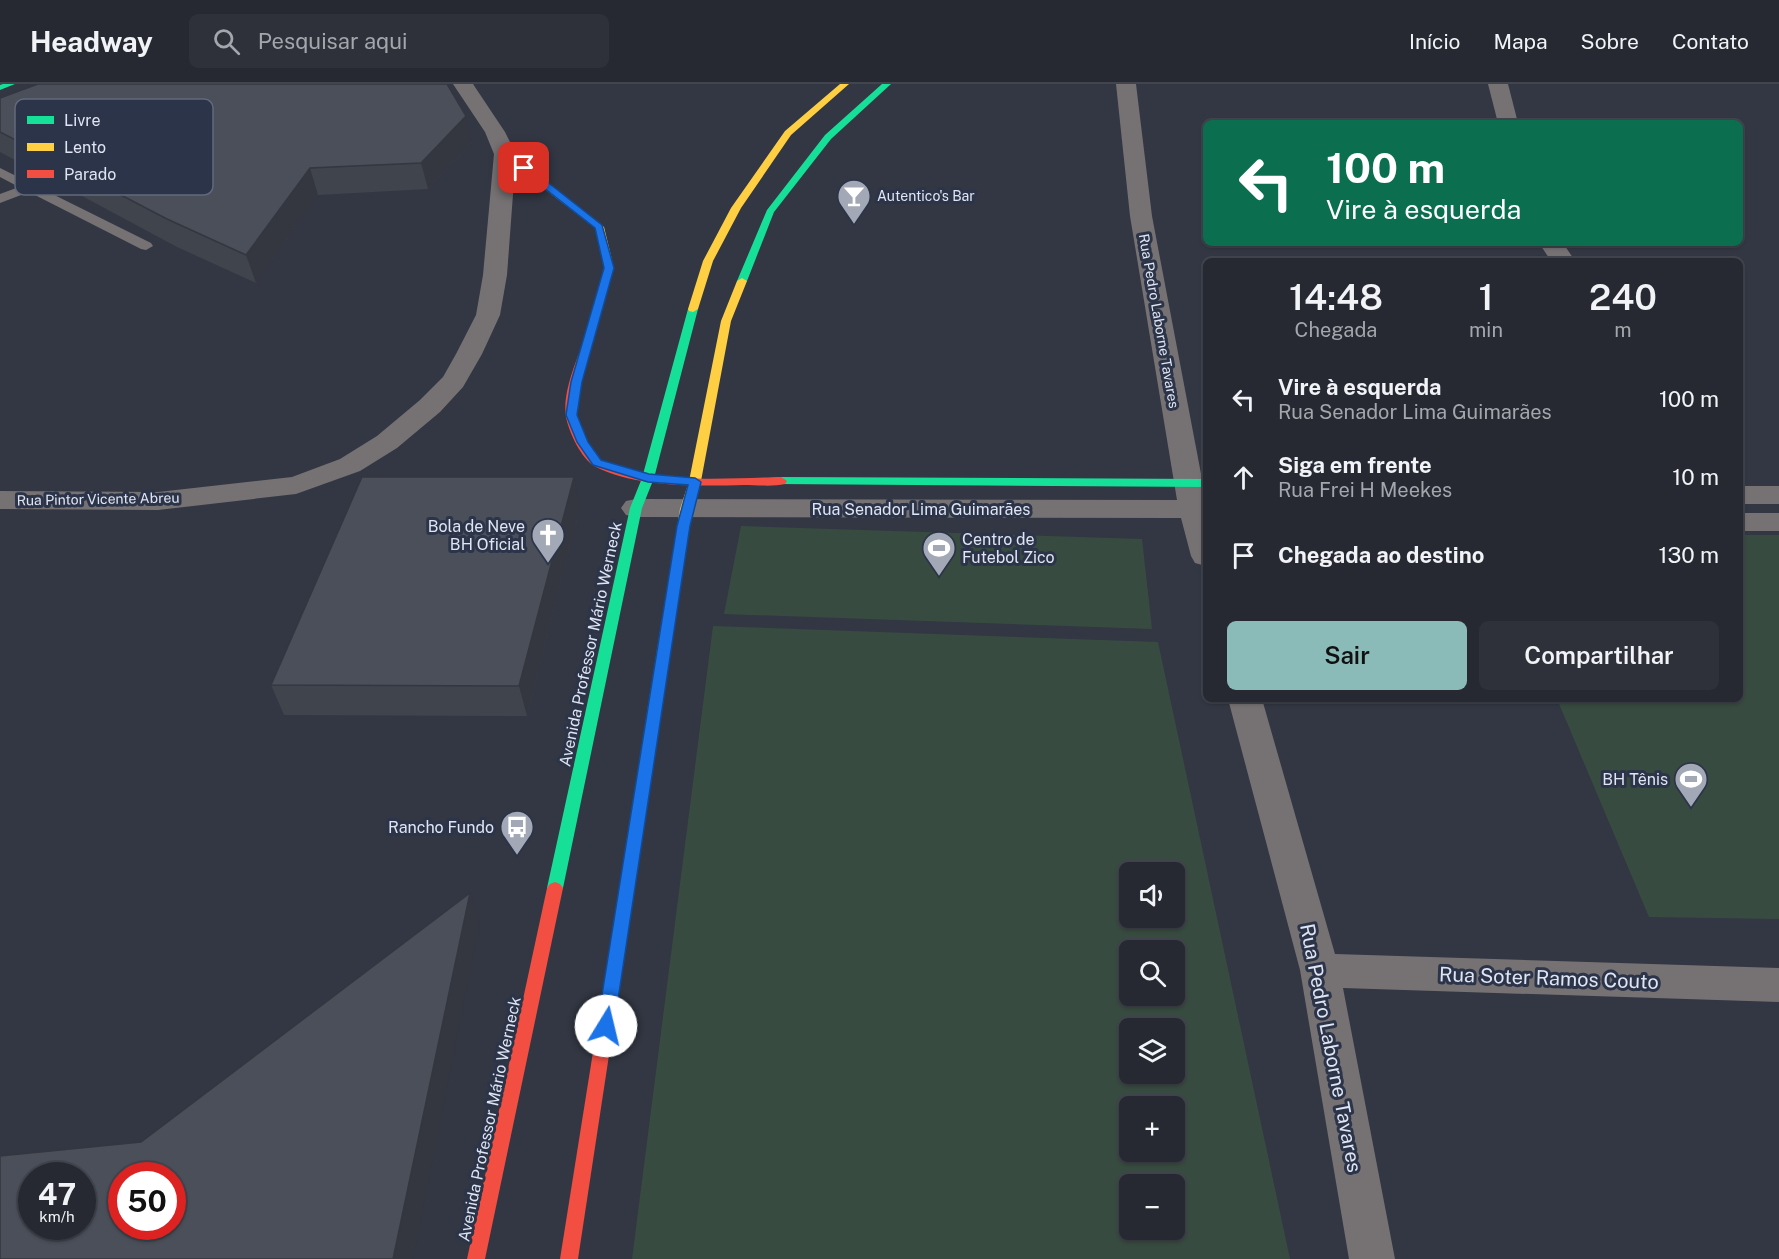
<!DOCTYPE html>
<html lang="pt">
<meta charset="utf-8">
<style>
body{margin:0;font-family:"Public Sans",sans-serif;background:#2e313a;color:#f1f3f6;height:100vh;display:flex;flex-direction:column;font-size:22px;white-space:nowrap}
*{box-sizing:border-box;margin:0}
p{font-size:20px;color:#a4a6ac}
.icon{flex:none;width:33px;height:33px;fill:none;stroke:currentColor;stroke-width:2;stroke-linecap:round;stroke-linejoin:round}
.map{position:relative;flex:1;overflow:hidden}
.panel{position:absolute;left:1203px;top:174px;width:540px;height:444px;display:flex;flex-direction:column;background:#262932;border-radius:9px;box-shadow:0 2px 4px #0004,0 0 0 2px #42454d}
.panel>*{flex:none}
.guide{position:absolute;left:1203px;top:36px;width:540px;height:126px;border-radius:9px;box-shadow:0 2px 4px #0004,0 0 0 2px #42454d;background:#0b6e4f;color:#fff;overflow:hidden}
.fabs{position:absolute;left:1119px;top:778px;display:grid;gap:12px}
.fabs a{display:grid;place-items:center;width:66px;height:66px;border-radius:9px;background:#262932;box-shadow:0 2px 4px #0004,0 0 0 2px #42454d;font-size:30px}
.speed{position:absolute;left:18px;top:1078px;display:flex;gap:12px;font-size:30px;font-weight:700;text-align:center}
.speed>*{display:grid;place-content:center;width:78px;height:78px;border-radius:50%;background:#262932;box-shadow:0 2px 4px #0004,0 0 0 2px #42454d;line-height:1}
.speed small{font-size:15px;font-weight:400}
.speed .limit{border:9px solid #d22;background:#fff;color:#111}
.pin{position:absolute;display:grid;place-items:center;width:51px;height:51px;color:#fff;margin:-26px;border-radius:12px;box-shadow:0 3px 9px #0006}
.me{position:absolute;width:66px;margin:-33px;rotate:9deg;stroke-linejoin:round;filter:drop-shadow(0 0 4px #0008)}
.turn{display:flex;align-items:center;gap:21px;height:126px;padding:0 24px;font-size:27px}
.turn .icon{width:78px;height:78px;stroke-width:2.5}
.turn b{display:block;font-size:42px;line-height:51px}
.eta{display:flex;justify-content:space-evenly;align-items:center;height:102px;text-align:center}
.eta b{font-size:36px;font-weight:600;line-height:42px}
.action{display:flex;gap:12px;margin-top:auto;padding:12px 24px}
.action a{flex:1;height:69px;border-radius:9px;background:#8bbbb9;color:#111;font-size:24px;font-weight:600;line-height:69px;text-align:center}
.action a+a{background:#2e313a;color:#f1f3f6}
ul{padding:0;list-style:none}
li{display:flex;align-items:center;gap:18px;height:78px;padding:0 24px}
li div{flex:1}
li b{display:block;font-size:22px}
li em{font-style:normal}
header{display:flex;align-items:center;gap:36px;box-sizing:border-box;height:84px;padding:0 30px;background:#262932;border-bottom:2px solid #42454d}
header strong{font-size:28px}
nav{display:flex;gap:33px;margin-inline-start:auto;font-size:21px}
.search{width:420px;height:54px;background:#2e313a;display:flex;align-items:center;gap:15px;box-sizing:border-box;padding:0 21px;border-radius:9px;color:#a4a6ac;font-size:22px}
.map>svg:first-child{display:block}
</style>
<header>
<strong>Headway</strong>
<div class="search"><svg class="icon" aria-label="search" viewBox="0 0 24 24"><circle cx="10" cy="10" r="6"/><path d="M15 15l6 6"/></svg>Pesquisar aqui</div>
<nav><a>Início</a><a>Mapa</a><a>Sobre</a><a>Contato</a></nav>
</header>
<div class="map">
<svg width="1779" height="1175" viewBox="0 0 1779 1175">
<rect width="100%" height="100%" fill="#323743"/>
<!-- green -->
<g fill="#384b40" fill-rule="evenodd">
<path d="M 741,442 L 1142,455 L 1152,545 L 724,530 Z"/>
<path d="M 1740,451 L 1779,451 L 1779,835 L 1649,833 L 1557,615 L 1740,615 Z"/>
<path d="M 713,542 L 1158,558 L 1290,1175 L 632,1175 ZM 1130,789 L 1174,789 L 1174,834 L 1130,834 ZM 1130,867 L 1174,867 L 1174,912 L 1130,912 ZM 1130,945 L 1174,945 L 1174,990 L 1130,990 ZM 1130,1023 L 1174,1023 L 1174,1068 L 1130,1068 ZM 1130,1101 L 1174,1101 L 1174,1146 L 1130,1146 Z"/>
</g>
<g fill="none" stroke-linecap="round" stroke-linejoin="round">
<!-- lane -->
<path fill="#767273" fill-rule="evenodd" d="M 0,84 L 151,159 L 153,162 L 146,166 L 141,165 L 29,108 L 0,119 L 0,110 L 19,103 L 0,93 Z"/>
<!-- street -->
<g fill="#767273" fill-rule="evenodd">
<path d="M 453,0 L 473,0 L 505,48 L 516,70 L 507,191 L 500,231 L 482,270 L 463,303 L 440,328 L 397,364 L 360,387 L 296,410 L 158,426 L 0,425 L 0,407 L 158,408 L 292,393 L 340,375 L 377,352 L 420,316 L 443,293 L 456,270 L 476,231 L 483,191 L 494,70 L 485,48 Z"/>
<path d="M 1116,0 L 1136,0 L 1152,132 L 1206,416 L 1206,482 L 1195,479 L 1191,472 L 1181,434 L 636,433 L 626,431 L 621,424 L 626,417 L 636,415 L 1177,416 L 1130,132 Z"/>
<path d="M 1488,0 L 1508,0 L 1518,39 L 1498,39 Z"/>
<path d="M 1539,159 L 1563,159 L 1575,177 L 1551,177 Z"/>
<rect x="1740" y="402" width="39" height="18"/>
<rect x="1740" y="429" width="39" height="18"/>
<path d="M 1228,615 L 1262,615 L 1335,870 L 1779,884 L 1779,918 L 1343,904 L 1395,1175 L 1349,1175 L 1300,886 Z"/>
</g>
<!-- fast -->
<g fill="#16e098" fill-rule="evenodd">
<path d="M 3,0 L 15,0 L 0,6 L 0,1 Z"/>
<path d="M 882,0 L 891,0 L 831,55 L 774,128 L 747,197 L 739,199 L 737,197 L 767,126 L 825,51 Z"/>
<path d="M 693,222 L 698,225 L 654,394 L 642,424 L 563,804 L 560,808 L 555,810 L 550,808 L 547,804 L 630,424 L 642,394 L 688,225 Z"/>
<path d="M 781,393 L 1206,395 L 1206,403 L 777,400 L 775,397 Z"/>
<path d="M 663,567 L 670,572 L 620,899 L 618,904 L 612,906 L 606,904 L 604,899 L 656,572 Z"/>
</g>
<!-- slow -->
<g fill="#ffcf43" fill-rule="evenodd">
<path d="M 840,0 L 849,0 L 791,51 L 741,124 L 713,177 L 698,225 L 693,228 L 689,227 L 688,225 L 703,177 L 731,124 L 785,47 Z"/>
<path d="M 502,68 L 508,68 L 604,143 L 614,184 L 594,255 L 586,255 L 585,253 L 604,184 L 595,144 L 502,72 Z"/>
<path d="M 742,194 L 747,197 L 731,237 L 701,397 L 692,425 L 670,572 L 663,577 L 656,572 L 680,425 L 689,397 L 721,237 L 737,197 Z"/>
</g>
<!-- jam -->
<g fill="#f24e42" fill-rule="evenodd">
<path d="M 590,250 L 595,253 C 588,276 575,304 577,329 C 578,344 590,370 603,377 C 645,401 733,394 781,393 L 787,397 L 785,400 C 772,403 757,401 744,401 C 699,402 637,404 596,383 C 581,375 569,348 566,333 C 562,308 577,276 585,253 Z"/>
<path d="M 555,798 L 560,800 L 563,804 L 485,1175 L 467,1175 L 547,804 L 550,800 Z"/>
<path d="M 612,892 L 618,894 L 620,899 L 578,1175 L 560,1175 L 604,899 L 606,894 Z"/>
</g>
</g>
<!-- wall -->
<g fill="#40444d">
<path d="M 0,14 L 472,58 L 428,105 L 318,111 L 256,199 L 177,163 L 0,68 Z"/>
<path d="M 580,423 L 527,632 L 284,631 L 271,601 Z"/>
</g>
<!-- shaded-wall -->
<g fill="#34373f">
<path d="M 466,32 L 472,58 L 428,105 L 421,79 Z"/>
<path d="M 310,84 L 318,111 L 256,199 L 246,171 Z"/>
<path d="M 574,393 L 580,423 L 527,632 L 519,602 Z"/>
<path d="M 470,809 L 480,838 L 413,1175 L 393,1175 Z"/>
</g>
<!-- building -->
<g fill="#4a4f5a" stroke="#34373f" stroke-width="1.5" fill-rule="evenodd">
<path d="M 38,0 L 447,0 L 466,32 L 421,79 L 310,84 L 246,171 L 167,135 L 0,48 L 0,14 Z"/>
<path d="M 362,393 L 574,393 L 519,602 L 271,601 Z"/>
<path d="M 470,809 L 393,1175 L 0,1175 L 0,1072 L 141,1058 ZM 32,1092 L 82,1092 L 82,1143 L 32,1143 ZM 122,1092 L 172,1092 L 172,1143 L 122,1143 Z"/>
</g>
<!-- route -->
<path fill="#1a73e8" stroke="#114b97" stroke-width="1.5" d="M 521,82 L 527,82 L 602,141 L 614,184 L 582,298 L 577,331 L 588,358 L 601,376 L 649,390 L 695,394 L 701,398 L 690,442 L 614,942 L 612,947 L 606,949 L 600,947 L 597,942 L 677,442 L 688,401 L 648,398 L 593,381 L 577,358 L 566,331 L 571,298 L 604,184 L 595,144 L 521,86 Z"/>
<!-- icons -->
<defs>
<g id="bar-pin" transform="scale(1.725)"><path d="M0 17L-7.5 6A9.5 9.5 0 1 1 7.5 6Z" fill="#a2a8b5" stroke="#2c3449"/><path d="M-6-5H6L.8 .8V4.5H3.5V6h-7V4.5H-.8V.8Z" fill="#fff"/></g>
<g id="church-pin" transform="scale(1.725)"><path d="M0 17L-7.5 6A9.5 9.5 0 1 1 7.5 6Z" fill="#a2a8b5" stroke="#2c3449"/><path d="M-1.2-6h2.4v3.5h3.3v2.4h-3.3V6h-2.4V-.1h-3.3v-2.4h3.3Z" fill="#fff"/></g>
<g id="stadium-pin" transform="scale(1.725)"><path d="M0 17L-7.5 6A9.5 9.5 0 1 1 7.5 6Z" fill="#a2a8b5" stroke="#2c3449"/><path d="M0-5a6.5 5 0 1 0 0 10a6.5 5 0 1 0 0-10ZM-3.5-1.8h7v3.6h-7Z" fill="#fff"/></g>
<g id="bus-pin" transform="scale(1.725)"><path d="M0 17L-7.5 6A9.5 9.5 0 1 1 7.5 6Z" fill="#a2a8b5" stroke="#2c3449"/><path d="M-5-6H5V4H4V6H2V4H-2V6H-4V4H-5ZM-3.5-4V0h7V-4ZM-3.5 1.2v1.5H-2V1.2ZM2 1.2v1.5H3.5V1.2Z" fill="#fff"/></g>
</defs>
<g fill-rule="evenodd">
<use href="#bar-pin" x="854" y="112"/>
<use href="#church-pin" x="548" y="451"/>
<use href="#stadium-pin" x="939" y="464"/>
<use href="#stadium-pin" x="1691" y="695"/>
<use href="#bus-pin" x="517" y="743"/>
</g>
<g text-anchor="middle" stroke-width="6" stroke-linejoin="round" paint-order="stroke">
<!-- far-poi labels -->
<g font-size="14" fill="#dfe5f2" stroke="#2c3449" text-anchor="start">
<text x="877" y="117">Autentico's Bar</text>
</g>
<!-- far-street labels -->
<g font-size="14" fill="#dfe5f2" stroke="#2c3449">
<text transform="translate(1159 237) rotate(80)" y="5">Rua Pedro Laborne Tavares</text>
<text transform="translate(98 415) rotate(-1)" y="5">Rua Pintor Vicente Abreu</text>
</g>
<!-- street labels -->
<g font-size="16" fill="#dfe5f2" stroke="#2c3449">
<text x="921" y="431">Rua Senador Lima Guimarães</text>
<text transform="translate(590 560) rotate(-78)" y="6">Avenida Professor Mário Werneck</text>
<text transform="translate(489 1035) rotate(-78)" y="6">Avenida Professor Mário Werneck</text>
</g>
<!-- poi labels -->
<g font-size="16" fill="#dfe5f2" stroke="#2c3449" text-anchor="end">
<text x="525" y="448">Bola de Neve<tspan x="525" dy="18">BH Oficial</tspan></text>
<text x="962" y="461" text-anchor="start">Centro de<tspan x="962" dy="18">Futebol Zico</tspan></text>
<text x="1668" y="701">BH Tênis</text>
<text x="494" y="749">Rancho Fundo</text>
</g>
<!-- near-street labels -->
<g font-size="20" fill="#dfe5f2" stroke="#2c3449">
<text transform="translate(1549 894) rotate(2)" y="7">Rua Soter Ramos Couto</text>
<text transform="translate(1331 964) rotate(79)" y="7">Rua Pedro Laborne Tavares</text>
</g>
</g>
<!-- legend -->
<rect x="15" y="15" width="198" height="96" rx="9" fill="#2c3449" stroke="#62697c" stroke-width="1.5"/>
<rect x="27" y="32" width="27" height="8" fill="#16e098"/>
<rect x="27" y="59" width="27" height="8" fill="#ffcf43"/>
<rect x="27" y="86" width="27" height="8" fill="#f24e42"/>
<g font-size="16" fill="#dfe5f2">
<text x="64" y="42">Livre</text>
<text x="64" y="69">Lento</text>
<text x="64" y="96">Parado</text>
</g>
</svg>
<div class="fabs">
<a><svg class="icon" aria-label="sound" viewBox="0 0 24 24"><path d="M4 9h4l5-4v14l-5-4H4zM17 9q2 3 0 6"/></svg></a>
<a><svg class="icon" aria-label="search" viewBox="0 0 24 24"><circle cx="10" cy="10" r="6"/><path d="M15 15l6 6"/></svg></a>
<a><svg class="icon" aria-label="layers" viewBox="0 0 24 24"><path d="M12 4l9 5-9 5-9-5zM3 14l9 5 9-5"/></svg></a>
<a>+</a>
<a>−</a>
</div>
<div class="speed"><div>47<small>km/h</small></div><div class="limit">50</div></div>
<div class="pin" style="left:524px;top:84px;background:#d93025"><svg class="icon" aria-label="arrive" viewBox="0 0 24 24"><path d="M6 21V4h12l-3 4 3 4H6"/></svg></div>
<svg class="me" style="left:606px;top:942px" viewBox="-20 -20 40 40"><circle r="19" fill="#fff"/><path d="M0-13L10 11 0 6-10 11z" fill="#1a73e8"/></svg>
<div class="guide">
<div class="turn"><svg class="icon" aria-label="left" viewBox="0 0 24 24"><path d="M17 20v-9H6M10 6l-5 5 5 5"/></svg><div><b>100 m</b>Vire à esquerda</div></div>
</div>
<section class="panel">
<div class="eta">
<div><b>14:48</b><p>Chegada</p></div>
<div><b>1</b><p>min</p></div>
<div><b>240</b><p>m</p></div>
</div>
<ul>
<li><svg class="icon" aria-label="left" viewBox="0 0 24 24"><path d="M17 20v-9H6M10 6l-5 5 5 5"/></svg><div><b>Vire à esquerda</b><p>Rua Senador Lima Guimarães</p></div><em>100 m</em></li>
<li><svg class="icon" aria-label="ahead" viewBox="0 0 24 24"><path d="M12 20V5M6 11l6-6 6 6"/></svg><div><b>Siga em frente</b><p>Rua Frei H Meekes</p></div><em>10 m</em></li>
<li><svg class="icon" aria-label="arrive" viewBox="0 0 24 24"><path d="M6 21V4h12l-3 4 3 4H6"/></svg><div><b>Chegada ao destino</b></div><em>130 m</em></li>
</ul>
<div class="action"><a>Sair</a><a>Compartilhar</a></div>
</section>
</div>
